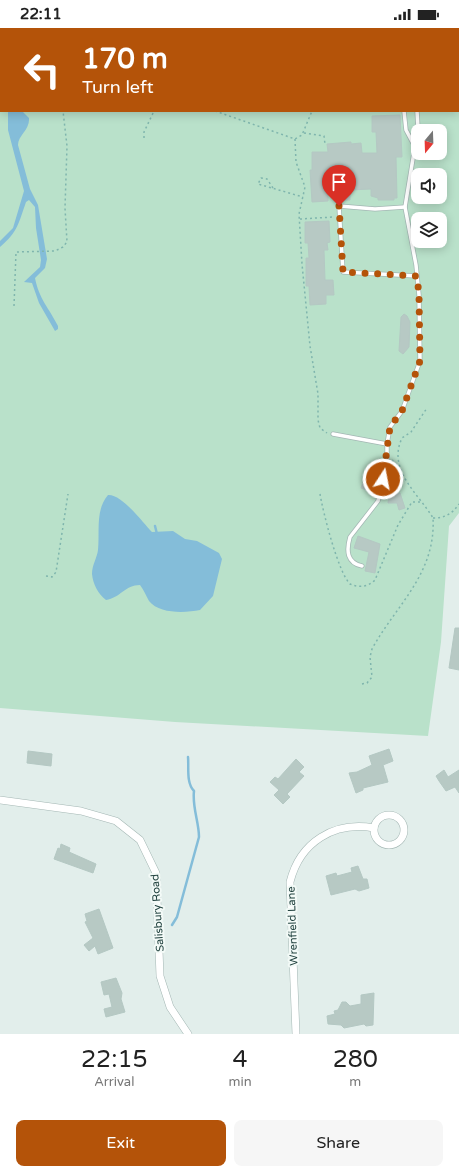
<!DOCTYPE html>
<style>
body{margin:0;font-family:"Varela Round",sans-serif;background:#f6f6f6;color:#222;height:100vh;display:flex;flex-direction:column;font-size:15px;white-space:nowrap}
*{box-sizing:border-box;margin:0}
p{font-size:13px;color:#767676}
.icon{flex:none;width:22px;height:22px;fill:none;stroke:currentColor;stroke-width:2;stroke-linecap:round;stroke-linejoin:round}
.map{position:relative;height:1006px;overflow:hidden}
.panel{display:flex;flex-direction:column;background:#fff;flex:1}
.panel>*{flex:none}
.hud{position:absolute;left:0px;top:0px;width:459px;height:84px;box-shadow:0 2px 10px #0003;background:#b45309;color:#fff;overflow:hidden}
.needle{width:26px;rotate:199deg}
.fabs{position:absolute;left:411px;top:96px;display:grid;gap:8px}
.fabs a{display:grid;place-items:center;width:36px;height:36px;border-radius:8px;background:#fff;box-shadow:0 2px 10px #0003;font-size:20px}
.pin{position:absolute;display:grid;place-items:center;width:34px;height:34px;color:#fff;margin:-41px -17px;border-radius:50% 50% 50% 0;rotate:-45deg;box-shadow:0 0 4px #0007}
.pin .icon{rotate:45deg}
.me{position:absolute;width:44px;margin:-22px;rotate:11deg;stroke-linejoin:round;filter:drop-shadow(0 0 3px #0008)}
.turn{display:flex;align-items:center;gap:14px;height:84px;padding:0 16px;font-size:18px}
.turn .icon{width:52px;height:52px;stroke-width:2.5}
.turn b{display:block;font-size:28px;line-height:34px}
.eta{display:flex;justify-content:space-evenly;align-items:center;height:68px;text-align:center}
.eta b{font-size:24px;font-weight:600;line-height:28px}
.primary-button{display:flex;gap:8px;margin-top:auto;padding:8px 16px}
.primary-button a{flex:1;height:46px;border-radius:8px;background:#b45309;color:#fff;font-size:16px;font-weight:600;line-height:46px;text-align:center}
.primary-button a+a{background:#f6f6f6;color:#222}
.status{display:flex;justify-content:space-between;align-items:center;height:28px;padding:0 20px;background:#fff;direction:ltr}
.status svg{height:11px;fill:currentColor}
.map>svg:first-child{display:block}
</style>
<div class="status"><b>22:11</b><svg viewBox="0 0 49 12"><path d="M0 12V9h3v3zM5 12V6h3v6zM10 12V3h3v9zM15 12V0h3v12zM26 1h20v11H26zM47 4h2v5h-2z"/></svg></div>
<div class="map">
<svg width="459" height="1006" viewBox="0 0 459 1006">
<rect width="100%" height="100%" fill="#e2eeeb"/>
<!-- green -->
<path fill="#b9e1ca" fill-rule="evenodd" d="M 0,0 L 459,0 L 459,485 L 449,498 L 441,614 L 428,708 L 175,694 L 0,680 ZM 1,1 L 458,1 L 458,83 L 1,83 ZM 418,103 L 440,103 L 440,125 L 418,125 ZM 418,147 L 440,147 L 440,169 L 418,169 ZM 418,191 L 440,191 L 440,213 L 418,213 Z"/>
<!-- water -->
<g fill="#84bdd9">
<path d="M 8,83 L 22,83 L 29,90 C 30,102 18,107 18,117 L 30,161 L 38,177 L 47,231 L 45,240 L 35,250 C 39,271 49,280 58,298 L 58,301 L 55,303 L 39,275 L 32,255 L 24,254 L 40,239 L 41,232 L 36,200 L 35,179 L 29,172 L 26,174 C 19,194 18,204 0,219 L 0,213 L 13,200 L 24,163 L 8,102 Z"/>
<path d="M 108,467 C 122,466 143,495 152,504 L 173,503 L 185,511 L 197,513 L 219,525 L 222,531 L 213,568 L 200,582 C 185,585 159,586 149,573 C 146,568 144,562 140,557 C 125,557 120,570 106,572 C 98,566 93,556 92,546 C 92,537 97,530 98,522 C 100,504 95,482 108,467 Z"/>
</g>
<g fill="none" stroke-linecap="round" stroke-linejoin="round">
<!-- stream -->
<g stroke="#84bdd9" stroke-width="2.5">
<path d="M 155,498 L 157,506"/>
<path d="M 172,897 L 177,889 L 199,809 C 199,794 192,779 194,763 C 186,755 189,739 188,729"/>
</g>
</g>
<!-- building -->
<g fill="#b7c9c4" stroke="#b4c8c3">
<path d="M 400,87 L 402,129 L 396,129 L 397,170 L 394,170 L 394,172 L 378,172 L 378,170 L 371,168 L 371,161 L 350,162 L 350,172 L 340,172 L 340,162 L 328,163 L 328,173 L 312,174 L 310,142 L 312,142 L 312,124 L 328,124 L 327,116 L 351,114 L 351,116 L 361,115 L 362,125 L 377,125 L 376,104 L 372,104 L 372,88 Z"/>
<path d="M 329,193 L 330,214 L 327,215 L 328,222 L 324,222 L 325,252 L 333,252 L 334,267 L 326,267 L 326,276 L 310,277 L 309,258 L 306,258 L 306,230 L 309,230 L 308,215 L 305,215 L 305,194 Z"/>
<path d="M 404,286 L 407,288 L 410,294 L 409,319 L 403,326 L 399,323 L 401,289 Z"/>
<path d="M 367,444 L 379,446 L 372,464 L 361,460 Z"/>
<path d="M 389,465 L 400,465 L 405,480 L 399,482 L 397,475 L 388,475 Z"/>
<path d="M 358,508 L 380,516 L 375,545 L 365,543 L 369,524 L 354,520 Z"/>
<path d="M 455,600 L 459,600 L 459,642 L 449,640 Z"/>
<path d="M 389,721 L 393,733 L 383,737 L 388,754 L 363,760 L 363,762 L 356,765 L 349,745 L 357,744 L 372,737 L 369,728 Z"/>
<path d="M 28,723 L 52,726 L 51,738 L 27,735 Z"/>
<path d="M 296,731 L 304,739 L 299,744 L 304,748 L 287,766 L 290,769 L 283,776 L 274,767 L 279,762 L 270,754 L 275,749 L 278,751 Z"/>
<path d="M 444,742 L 448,749 L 459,742 L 459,765 L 455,759 L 446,763 L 439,753 L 436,748 Z"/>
<path d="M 61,816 L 70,820 L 69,824 L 96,836 L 93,845 L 54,831 L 58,820 L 60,821 Z"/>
<path d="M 358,838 L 363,851 L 367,851 L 369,860 L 359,863 L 355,861 L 331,867 L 326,848 L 336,845 L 337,848 L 352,844 L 351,840 Z"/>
<path d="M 99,881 L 113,920 L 98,926 L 95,918 L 89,923 L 84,917 L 93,910 L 85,894 L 87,893 L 85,886 Z"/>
<path d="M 116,950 L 122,965 L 121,971 L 125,984 L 106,989 L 104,981 L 112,979 L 109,966 L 104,967 L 101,954 Z"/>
<path d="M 374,965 L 373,997 L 366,998 L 364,996 L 344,1000 L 341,997 L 328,996 L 327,988 L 335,986 L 334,983 L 338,982 L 342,974 L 346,974 L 350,978 L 361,976 L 361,967 Z"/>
</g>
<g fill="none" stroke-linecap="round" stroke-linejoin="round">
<!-- service casing -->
<g stroke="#a4b7b4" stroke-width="5">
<g id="service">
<path d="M 458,15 L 459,15"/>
<path d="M 404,83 L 406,102 L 414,117"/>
<path d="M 405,179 L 375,181 L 339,178 L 343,244 L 417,248"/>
<path d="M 333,406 L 387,416"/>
<path d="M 362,538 C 347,535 346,523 350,509 L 378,473 L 387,434 L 387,416 L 390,399 L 402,383 L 420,333 L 419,267 L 416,237 L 405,179 L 418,100 L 417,83"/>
</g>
</g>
<!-- minor casing -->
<g stroke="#a4b7b4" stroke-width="8">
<g id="minor">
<path d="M 0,772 L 81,783 L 116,793 L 140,812 L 156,845 L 160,948 L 170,979 L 188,1006"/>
<circle cx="389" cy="802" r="15"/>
<path d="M 296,1006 L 290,854 C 300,814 334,793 374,800"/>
</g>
</g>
<!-- path -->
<g stroke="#7fb5ad" stroke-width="1.5" stroke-dasharray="2 3" stroke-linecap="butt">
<path d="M 414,0 L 416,1"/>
<path d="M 454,1 L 455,0"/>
<path d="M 0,18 L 1,17"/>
<path d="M 458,55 L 459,58"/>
<path d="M 215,83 L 295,111 L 302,107 L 312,83"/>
<path d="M 304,105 L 324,108 L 325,116"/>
<path d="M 144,110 L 144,104 L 154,83"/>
<path d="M 295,111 L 296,134 L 305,159 L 299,186 L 302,236 L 310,318 L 318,366 L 318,392 L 320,400 L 327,405"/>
<path d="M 273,160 L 267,151 L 261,150 L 258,156 L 303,169"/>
<path d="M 300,191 L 334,189"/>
<path d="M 14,278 L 16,224 L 55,223 L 63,219 L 67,214 L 65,180 L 67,118 L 63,83"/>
<path d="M 392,432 L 398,438"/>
<path d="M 320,466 C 323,484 338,544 350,556 C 359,560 368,559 375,552 L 398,497 L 412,474 L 422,474"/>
<path d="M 433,490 C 445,490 452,486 459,476"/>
<path d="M 46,548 L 52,549 L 56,544 L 68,466"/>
<path d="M 362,656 L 367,655 L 372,649 L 370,629 L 372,621 C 396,577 436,546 433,490 C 418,465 387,442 402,410 L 411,404 L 427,380"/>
</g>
<!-- service -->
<use href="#service" stroke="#fff" stroke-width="3.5"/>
<!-- minor -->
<use href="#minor" stroke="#fff" stroke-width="7"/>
</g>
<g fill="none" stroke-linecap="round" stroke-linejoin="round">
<!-- route -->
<path stroke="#b45309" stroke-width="7" stroke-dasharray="0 12.6" d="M 339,178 L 343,244 L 417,248 L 419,267 L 420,333 L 402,383 L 390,399 L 383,451"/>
</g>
<g text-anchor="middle" stroke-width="4" stroke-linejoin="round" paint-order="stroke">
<!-- street labels -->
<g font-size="11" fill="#20413e" stroke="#f3faf7">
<text transform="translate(157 885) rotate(-94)" y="4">Salisbury Road</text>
<text transform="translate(292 898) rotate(-92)" y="4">Wrenfield Lane</text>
</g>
</g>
</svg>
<div class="fabs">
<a><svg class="needle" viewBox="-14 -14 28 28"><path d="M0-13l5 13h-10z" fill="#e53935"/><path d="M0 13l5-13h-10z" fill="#767676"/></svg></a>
<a><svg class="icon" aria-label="sound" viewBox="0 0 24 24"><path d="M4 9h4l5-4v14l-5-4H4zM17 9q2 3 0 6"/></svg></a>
<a><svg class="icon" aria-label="layers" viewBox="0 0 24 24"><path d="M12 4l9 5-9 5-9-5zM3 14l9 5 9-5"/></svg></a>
</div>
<div class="pin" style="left:339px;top:178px;background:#d93025"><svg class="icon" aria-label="arrive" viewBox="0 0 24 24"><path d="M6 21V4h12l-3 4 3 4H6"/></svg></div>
<svg class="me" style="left:383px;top:451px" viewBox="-20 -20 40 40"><circle r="17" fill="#b45309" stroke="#fff" stroke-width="3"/><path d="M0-11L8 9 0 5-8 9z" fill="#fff"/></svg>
<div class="hud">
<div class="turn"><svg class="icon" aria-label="left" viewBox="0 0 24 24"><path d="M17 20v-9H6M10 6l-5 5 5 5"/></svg><div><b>170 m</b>Turn left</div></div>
</div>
</div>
<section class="panel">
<div class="eta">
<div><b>22:15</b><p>Arrival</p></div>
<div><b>4</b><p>min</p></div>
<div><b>280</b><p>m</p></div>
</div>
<div class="primary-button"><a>Exit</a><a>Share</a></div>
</section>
